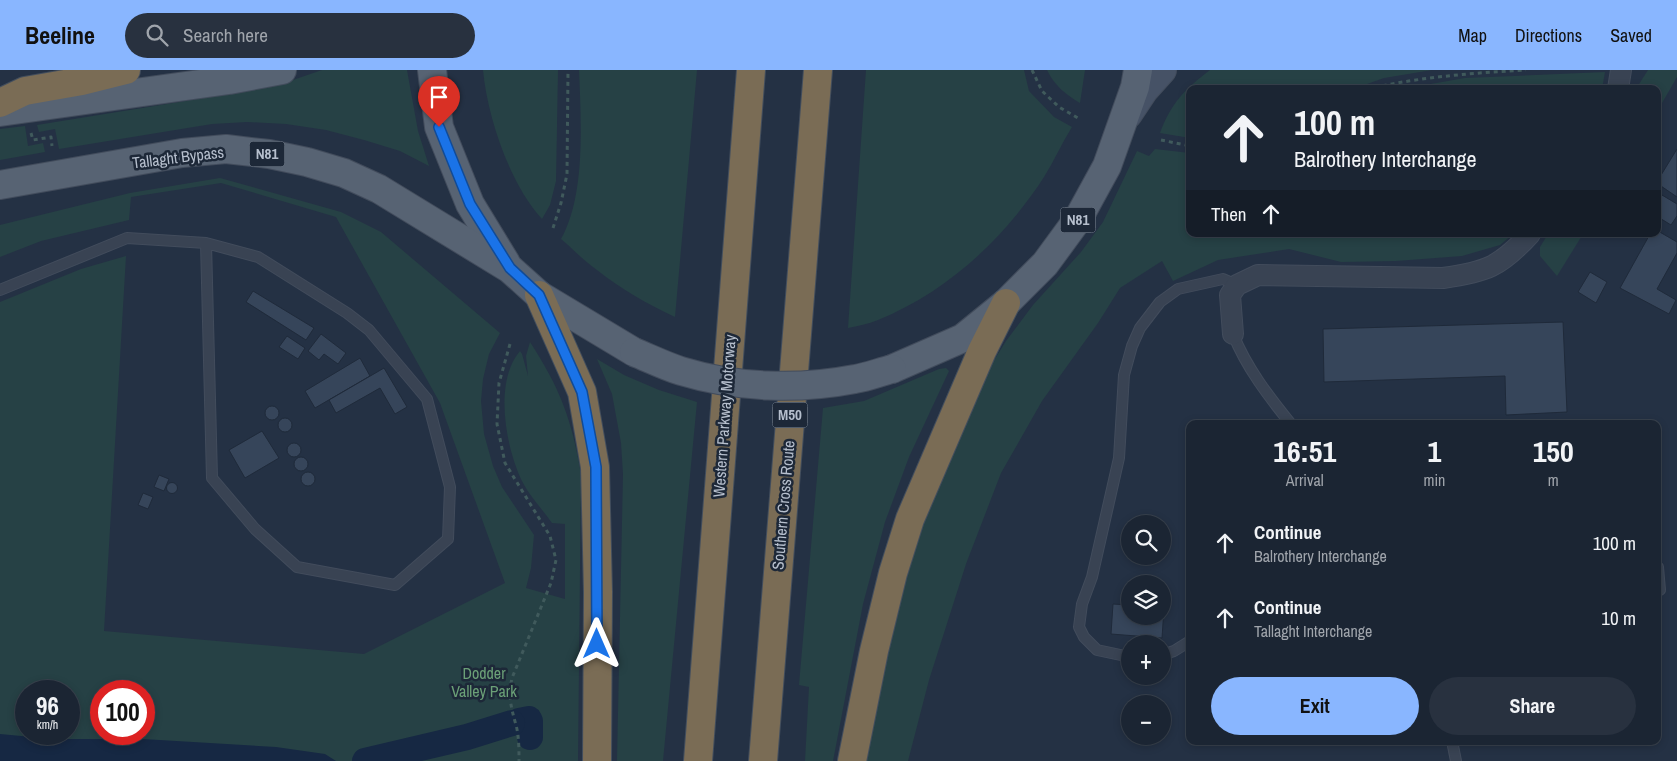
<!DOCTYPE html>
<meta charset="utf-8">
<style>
body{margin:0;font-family:"Archivo Narrow",sans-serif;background:#28313f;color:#f1f3f6;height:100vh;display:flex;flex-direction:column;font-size:19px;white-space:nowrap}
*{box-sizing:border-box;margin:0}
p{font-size:16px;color:#a0a5ac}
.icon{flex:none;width:28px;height:28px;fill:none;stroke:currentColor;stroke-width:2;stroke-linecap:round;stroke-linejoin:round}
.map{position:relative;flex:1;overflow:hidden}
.drawer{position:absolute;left:1186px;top:350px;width:475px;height:325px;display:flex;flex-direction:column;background:#1b2533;border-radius:10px;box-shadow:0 2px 8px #0003,0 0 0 1px #39424e}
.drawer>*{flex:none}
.banner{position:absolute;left:1186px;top:15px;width:475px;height:152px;border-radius:10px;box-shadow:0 2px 8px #0003,0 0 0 1px #39424e;background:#1b2533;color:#f1f3f6;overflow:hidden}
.tools{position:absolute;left:1121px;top:445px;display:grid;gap:10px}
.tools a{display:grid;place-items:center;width:50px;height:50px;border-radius:50%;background:#1b2533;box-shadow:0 2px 8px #0003,0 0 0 1px #39424e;font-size:25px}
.speed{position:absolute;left:15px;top:610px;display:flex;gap:10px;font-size:25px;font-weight:700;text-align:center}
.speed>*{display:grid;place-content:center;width:65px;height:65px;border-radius:50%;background:#1b2533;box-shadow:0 2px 8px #0003,0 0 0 1px #39424e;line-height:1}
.speed small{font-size:12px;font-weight:400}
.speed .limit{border:8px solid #d22;background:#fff;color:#111}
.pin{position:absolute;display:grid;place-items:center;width:42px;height:42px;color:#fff;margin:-51px -21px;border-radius:50% 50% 50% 0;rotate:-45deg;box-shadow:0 0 5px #0007}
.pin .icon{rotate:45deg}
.me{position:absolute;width:55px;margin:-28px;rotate:0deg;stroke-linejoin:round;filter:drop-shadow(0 0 4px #0008)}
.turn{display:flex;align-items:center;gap:18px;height:105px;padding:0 25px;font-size:22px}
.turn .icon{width:65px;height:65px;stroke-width:2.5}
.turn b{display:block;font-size:35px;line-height:42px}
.then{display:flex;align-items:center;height:48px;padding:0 25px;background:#0003;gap:10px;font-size:19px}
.eta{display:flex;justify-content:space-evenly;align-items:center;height:85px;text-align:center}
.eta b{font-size:30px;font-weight:700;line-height:35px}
.cta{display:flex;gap:10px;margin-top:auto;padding:10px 25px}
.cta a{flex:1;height:58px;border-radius:30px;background:#89b6ff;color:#111;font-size:20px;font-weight:700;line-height:58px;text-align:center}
.cta a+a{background:#28313f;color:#f1f3f6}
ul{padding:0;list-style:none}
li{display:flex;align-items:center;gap:15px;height:75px;padding:0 25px}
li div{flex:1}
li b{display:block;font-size:19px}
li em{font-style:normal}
header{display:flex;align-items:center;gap:30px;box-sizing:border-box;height:70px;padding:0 25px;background:#89b6ff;color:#111}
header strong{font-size:24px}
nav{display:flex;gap:28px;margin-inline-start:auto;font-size:18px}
.search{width:350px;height:45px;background:#28313f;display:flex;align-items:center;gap:12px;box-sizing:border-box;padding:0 18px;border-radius:28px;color:#a0a5ac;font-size:19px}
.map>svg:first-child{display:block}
</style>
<header>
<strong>Beeline</strong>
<div class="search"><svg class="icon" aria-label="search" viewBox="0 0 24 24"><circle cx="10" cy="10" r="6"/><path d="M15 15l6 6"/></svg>Search here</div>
<nav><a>Map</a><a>Directions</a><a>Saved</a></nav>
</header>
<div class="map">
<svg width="1677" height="691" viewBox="0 0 1677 691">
<rect width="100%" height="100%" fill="#243144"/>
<!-- green -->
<g fill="#264145" fill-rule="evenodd">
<path d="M 322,0 L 407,0 L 418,61 L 429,96 L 400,81 L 364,70 L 326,60 L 286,54 L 247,52 L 212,54 L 59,79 L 55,59 L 39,62 L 37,55 L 241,22 L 293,10 Z"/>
<path d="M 483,0 L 558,0 L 556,111 L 550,135 L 542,149 C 510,115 487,46 483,0 Z"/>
<path d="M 579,0 L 697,0 L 675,247 C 647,234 621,219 597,200 C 584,191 573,179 561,169 C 586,125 581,50 579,0 Z"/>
<path d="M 866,0 L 1024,0 L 1029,21 L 1054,47 L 1072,57 C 1062,73 1054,91 1044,107 C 1004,169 947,222 878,250 C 868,254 858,256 848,258 Z"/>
<path d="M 1047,0 L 1085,0 L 1080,33 C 1065,24 1055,16 1047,0 Z"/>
<path d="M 1210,0 L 1432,0 L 1384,8 L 1353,19 L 1190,19 L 1190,68 L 1160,63 C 1171,33 1185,19 1210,0 Z"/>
<path d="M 1648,0 L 1677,0 L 1677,7 L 1658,40 L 1658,19 L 1636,19 Z"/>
<path d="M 1605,2 L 1602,19 L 1402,19 L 1465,8 Z"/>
<path d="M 25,56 L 28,76 L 43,73 L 45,82 L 0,90 L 0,59 Z"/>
<path d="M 1155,79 L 1190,83 L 1190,164 L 1513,164 L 1500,175 L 1462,186 L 1396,191 L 1341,192 L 1289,179 L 1218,190 L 1173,211 L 1162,191 L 1120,218 L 1098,253 L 1042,331 L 1001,403 L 966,494 L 929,610 L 908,691 L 864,691 L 905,487 L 978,316 L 1006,271 L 1033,235 L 1081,182 L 1103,152 L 1137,81 L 1149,86 Z"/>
<path d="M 220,108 L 341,142 L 381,162 L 500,263 L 489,284 L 483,309 L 481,331 L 484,364 L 493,396 L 502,417 L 534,465 L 531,498 L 526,518 L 565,529 L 565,454 L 552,453 C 543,440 531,428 523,413 C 506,380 493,312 520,281 L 522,284 L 528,306 L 526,286 L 530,272 C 560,318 572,350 581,404 L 578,691 L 0,691 L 0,232 L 81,199 L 126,186 L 104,561 L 364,584 L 505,513 L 440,333 L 336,147 L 221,113 L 131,127 L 129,150 L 41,171 L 0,187 L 0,155 L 130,123 ZM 26,621 L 69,621 L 69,664 L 26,664 ZM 101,621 L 144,621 L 144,664 L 101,664 Z"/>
<path d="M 1548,164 L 1583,164 L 1557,206 L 1540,186 L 1540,177 Z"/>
<path d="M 597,289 L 624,305 L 659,320 L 697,332 L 663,691 L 617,691 L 623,404 L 621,373 L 612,324 Z"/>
<path d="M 946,298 L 949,301 L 909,387 L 885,452 L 863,534 L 833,691 L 805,691 L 809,617 L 799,615 L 823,338 L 864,331 L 939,299 Z"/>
</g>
<!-- water -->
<path fill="#162843" d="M 0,664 L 53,669 L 143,669 L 276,677 L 325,684 L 336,691 L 0,691 Z"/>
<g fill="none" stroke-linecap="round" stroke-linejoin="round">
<!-- canal -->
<g stroke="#162843" stroke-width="26">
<path d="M 519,651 L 529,649 L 530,651 L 530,667"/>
<path d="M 365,691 L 467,667 L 512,653"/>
</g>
</g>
<!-- building -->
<g fill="#36455a" stroke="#1f2a3a">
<path d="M 1677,79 L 1677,127 L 1658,114 L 1658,110 Z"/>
<path d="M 1662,125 L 1677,134 L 1677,146 L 1671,155 L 1658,147 L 1658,133 Z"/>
<path d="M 1658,161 L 1677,172 L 1677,183 L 1657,219 L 1676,230 L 1669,244 L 1620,218 L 1650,164 L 1658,164 Z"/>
<path d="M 1590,202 L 1607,212 L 1596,233 L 1578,222 Z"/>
<path d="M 253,221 L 314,258 L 306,270 L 246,232 Z"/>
<path d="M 1563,252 L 1567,342 L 1506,345 L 1505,306 L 1324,312 L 1323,259 Z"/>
<path d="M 321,264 L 346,283 L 338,294 L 324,284 L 319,290 L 308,281 Z"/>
<path d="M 287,266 L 305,278 L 298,289 L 279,277 Z"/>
<path d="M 360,288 L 370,306 L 315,338 L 305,321 Z"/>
<path d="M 384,298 L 407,337 L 395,344 L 380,318 L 336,343 L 329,330 Z"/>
<circle cx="272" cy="343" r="7"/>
<circle cx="285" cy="355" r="7"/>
<path d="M 262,361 L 279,388 L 245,408 L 229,380 Z"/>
<circle cx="294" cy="380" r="7"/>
<circle cx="301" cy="394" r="7"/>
<circle cx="308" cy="409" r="7"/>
<path d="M 159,405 L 169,409 L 164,421 L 154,417 Z"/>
<circle cx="172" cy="418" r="5.5"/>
<path d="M 143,423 L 153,427 L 148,439 L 138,435 Z"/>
<path d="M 1130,522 L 1130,546 L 1162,546 L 1162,524 L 1165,524 L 1162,568 L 1111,564 L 1113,534 L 1129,535 Z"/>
</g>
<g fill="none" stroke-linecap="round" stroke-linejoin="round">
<!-- service casing -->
<g stroke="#424c5c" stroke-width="12">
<g id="service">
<path d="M 0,220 L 127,168 L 206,173 L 212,408 L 255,459 L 297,497 L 395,515 L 448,469 L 450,417 L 427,329 L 369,260 L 347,243 L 258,187 L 206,173"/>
<path d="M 1233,264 C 1246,297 1269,327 1291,354"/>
<path d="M 1658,497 L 1660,520"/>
<path d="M 1162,585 L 1174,581 L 1190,571"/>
<path d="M 1130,587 L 1097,580 L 1084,567 L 1079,557 L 1082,534 L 1092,507 L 1119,388 L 1124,305 L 1132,276 L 1140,258 L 1160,232 L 1178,219 L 1223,209 L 1237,215"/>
<path d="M 1452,671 L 1456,691"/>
</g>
</g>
<!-- minor casing -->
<g stroke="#424c5c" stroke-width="22">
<g id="minor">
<path d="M 1618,19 L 1621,0"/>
<path d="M 1233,264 L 1230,225 L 1237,215 L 1258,205 L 1443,208 C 1486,202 1500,197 1530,164"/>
</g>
</g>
<!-- secondary casing -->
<g stroke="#424c5c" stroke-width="30">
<path id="secondary" d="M 1128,44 L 1144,20 L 1162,0"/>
</g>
<!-- primary casing -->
<g stroke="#424c5c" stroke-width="30">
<g id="primary">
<path d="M 432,0 L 439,57 L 470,134 L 506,193"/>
<path d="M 0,42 L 229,10 L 282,0"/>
<path d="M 0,115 L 182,83 L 226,79 L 269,84 L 307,92 L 344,103 L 379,119 L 510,199 L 539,225 L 634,282"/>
<path d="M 892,299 L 963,268 L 1006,233 L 1045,194 L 1078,149 L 1107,96 L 1135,17 L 1138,0"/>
</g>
</g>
<!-- motorway casing -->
<g stroke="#434e5d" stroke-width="30">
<g id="motorway">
<path d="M 0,33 L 25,21 L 82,11 L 126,0"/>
<path d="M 539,225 L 582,322 L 595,397 L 598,522 L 597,691"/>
<path d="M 698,691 L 751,0"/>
<path d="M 763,691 L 818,0"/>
<path d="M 852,691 L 874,581 L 893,503 L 910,449 L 982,281 L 1006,233"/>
</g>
</g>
<!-- path -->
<g stroke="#405a5c" stroke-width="3" stroke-dasharray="4 4" stroke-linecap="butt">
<path d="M 1032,0 L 1042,21 L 1059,37 L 1078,48"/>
<path d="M 1367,19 C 1420,7 1472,3 1526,0"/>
<path d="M 31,63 L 33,70 L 51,67 L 52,76"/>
<path d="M 1161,70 L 1190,76"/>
<path d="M 553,158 L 561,133 L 567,104 L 568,0"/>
<path d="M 510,274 L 499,313 L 497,354 L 505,393 L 550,466 L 556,490 L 551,513 L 512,608 C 508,627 511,637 516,655 C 519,666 519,680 519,691"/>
</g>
<!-- service -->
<use href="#service" stroke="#394353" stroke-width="10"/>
<!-- minor -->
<use href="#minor" stroke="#394353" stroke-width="20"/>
<!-- secondary -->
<use href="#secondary" stroke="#465266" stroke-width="28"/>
<!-- primary -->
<use href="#primary" stroke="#576373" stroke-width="28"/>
<!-- motorway -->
<use href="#motorway" stroke="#7a6c55" stroke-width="28"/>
<!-- primary-bridge casing -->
<g stroke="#424c5c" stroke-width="30" stroke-linecap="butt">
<path id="primary-bridge" d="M 634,282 C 649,288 665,296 681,301 C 737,318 798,320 855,309 C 868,307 880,302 892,299"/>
</g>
<!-- primary-bridge -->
<use href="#primary-bridge" stroke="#576373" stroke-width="28"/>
</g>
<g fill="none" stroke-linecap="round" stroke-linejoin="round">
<!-- route casing -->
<g stroke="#114b97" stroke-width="12">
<path id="route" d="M 439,57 L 470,134 L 510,198 L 539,225 L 582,322 L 596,397 L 597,574"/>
</g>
<!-- route -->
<use href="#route" stroke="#1a73e8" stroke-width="9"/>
</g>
<g text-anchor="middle" stroke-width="5" stroke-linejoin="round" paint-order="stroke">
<!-- shield labels -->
<g fill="#1d2838" stroke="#8892a0" stroke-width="1">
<rect x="249.5" y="71.5" width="35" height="25" rx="4"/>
<rect x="1060.5" y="137.5" width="35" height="25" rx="4"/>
<rect x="772.5" y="332.5" width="35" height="25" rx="4"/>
</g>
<g font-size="15" font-weight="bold" fill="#b6bfcd">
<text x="267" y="89">N81</text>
<text x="1078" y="155">N81</text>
<text x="790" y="350">M50</text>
</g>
<!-- street labels -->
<g font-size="16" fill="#b6bfcd" stroke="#1d2838">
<text transform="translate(178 87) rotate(-7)" y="6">Tallaght Bypass</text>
<text transform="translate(724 346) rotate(-86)" y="6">Western Parkway Motorway</text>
<text transform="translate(783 435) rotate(-85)" y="6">Southern Cross Route</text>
</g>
<!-- park labels -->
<g font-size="16" fill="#6ba077" stroke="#1d2838">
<text x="484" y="609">Dodder<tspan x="484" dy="18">Valley Park</tspan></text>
</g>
</g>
</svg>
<div class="tools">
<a><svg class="icon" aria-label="search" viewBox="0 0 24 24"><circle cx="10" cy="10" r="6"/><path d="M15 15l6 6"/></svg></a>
<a><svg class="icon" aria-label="layers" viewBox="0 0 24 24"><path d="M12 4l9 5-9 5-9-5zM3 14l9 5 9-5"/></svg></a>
<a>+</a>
<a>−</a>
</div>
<div class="speed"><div>96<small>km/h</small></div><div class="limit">100</div></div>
<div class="pin" style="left:439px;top:57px;background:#d93025"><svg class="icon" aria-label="arrive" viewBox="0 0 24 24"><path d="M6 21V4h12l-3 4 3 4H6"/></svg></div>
<svg class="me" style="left:597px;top:574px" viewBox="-20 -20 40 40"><path d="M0-17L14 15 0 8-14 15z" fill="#1a73e8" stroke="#fff" stroke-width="4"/></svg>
<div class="banner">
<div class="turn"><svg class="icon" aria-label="ahead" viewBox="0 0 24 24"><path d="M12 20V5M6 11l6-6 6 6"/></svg><div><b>100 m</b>Balrothery Interchange</div></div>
<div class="then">Then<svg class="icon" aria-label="ahead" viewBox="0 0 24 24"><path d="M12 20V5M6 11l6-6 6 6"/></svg></div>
</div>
<section class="drawer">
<div class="eta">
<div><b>16:51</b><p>Arrival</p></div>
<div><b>1</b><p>min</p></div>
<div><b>150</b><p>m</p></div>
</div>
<ul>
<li><svg class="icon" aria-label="ahead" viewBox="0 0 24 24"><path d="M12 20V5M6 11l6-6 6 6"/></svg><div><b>Continue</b><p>Balrothery Interchange</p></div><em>100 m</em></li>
<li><svg class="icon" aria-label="ahead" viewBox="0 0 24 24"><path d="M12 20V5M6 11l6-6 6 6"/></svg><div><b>Continue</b><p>Tallaght Interchange</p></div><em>10 m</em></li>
</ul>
<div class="cta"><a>Exit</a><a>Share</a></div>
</section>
</div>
